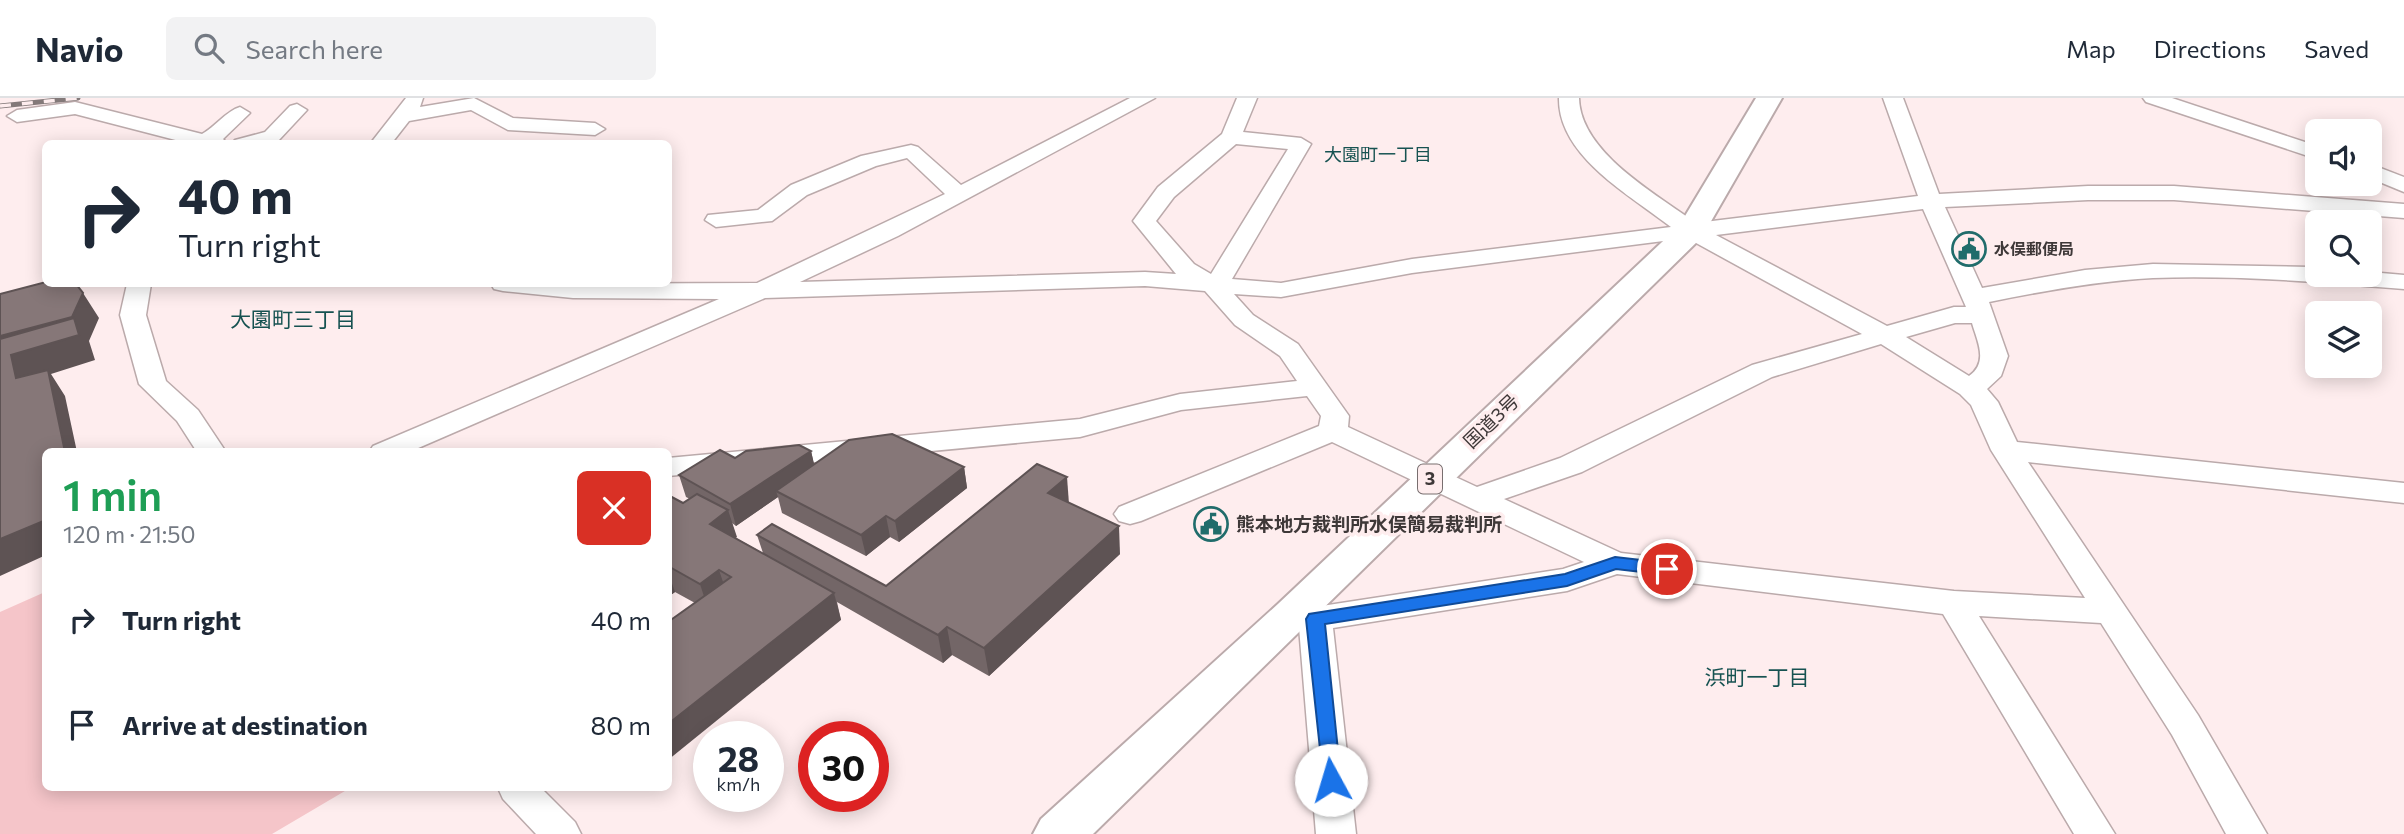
<!DOCTYPE html>
<meta charset="utf-8">
<style>
body{margin:0;font-family:Commissioner,"Noto Sans JP",sans-serif;background:#f2f2f3;color:#1f2937;height:100vh;display:flex;flex-direction:column;font-size:26px;white-space:nowrap}
*{box-sizing:border-box;margin:0}
p{font-size:23px;color:#747a83}
.icon{flex:none;width:38px;height:38px;fill:none;stroke:currentColor;stroke-width:2;stroke-linecap:round;stroke-linejoin:round}
.map{position:relative;flex:1;overflow:hidden}
.panel{position:absolute;left:42px;top:350px;width:630px;height:343px;display:flex;flex-direction:column;background:#fff;border-radius:10px;box-shadow:0 4px 18px #0003}
.panel>*{flex:none}
.hud{position:absolute;left:42px;top:42px;width:630px;height:147px;border-radius:10px;box-shadow:0 4px 18px #0003;background:#fff;color:#1f2937;overflow:hidden}
.fabs{position:absolute;left:2305px;top:21px;display:grid;gap:14px}
.fabs a{display:grid;place-items:center;width:77px;height:77px;border-radius:10px;background:#fff;box-shadow:0 4px 18px #0003;font-size:35px}
.speed{position:absolute;left:693px;top:623px;display:flex;gap:14px;font-size:35px;font-weight:700;text-align:center}
.speed>*{display:grid;place-content:center;width:91px;height:91px;border-radius:50%;background:#fff;box-shadow:0 4px 18px #0003;line-height:1}
.speed small{font-size:18px;font-weight:400}
.speed .limit{border:10px solid #d22;background:#fff;color:#111}
.pin{position:absolute;display:grid;place-items:center;width:60px;height:60px;color:#fff;margin:-30px;border:4px solid #fff;border-radius:50%;box-shadow:0 2px 7px #0007}
.me{position:absolute;width:77px;margin:-38px;rotate:354deg;stroke-linejoin:round;filter:drop-shadow(0 0 5px #0008)}
.turn{display:flex;align-items:center;gap:24px;height:147px;padding:0 21px;font-size:32px}
.turn .icon{width:91px;height:91px;stroke-width:2.5}
.turn b{display:block;font-size:49px;line-height:60px}
.round{display:grid;place-items:center;flex:none;width:74px;height:74px;border-radius:10px;background:#f2f2f3}
.overview{display:flex;align-items:center;justify-content:space-between;height:119px;padding:0 21px}
h1{font-size:42px;font-weight:600;line-height:52px;color:#1e9e55}
ul{padding:0;list-style:none}
li{display:flex;align-items:center;gap:21px;height:105px;padding:0 21px}
li div{flex:1}
li b{display:block;font-size:26px}
li em{font-style:normal}
header{display:flex;align-items:center;gap:42px;box-sizing:border-box;height:98px;padding:0 35px;background:#fff;border-bottom:2px solid #e0e1e3}
header strong{font-size:33px}
nav{display:flex;gap:38px;margin-inline-start:auto;font-size:24px}
.search{width:490px;height:63px;background:#f2f2f3;display:flex;align-items:center;gap:18px;box-sizing:border-box;padding:0 24px;border-radius:10px;color:#747a83;font-size:26px}
.map>svg:first-child{display:block}
</style>
<header>
<strong>Navio</strong>
<div class="search"><svg class="icon" aria-label="search" viewBox="0 0 24 24"><circle cx="10" cy="10" r="6"/><path d="M15 15l6 6"/></svg>Search here</div>
<nav><a>Map</a><a>Directions</a><a>Saved</a></nav>
</header>
<div class="map">
<svg width="2404" height="736" viewBox="0 0 2404 736">
<rect width="100%" height="100%" fill="#feedee"/>
<!-- green -->
<path fill="#f5c5c9" d="M 45,494 L 46,690 L 350,690 L 272,736 L 0,736 L 0,514 Z"/>
<g fill="none" stroke-linecap="round" stroke-linejoin="round">
<!-- minor casing -->
<g stroke="#bbaaab" stroke-width="3">
<g id="minor">
<path d="M 406,0 L 423,0 L 420,9 L 474,0 L 513,20 L 595,25 L 605,31 L 595,37 L 508,32 L 471,12 L 409,23 L 391,46 L 370,46 Z"/>
<path d="M 1130,0 L 1155,0 L 898,138 L 800,184 L 1145,174 L 1176,176 L 1133,123 L 1158,89 L 1222,36 L 1237,0 L 1257,0 L 1243,34 L 1301,40 L 1311,46 L 1232,181 L 1281,185 L 1412,161 L 1671,129 C 1630,97 1558,58 1559,0 L 1579,0 C 1580,54 1656,96 1696,125 L 1918,98 L 1883,0 L 1903,0 L 1939,96 L 2088,88 L 2174,88 L 2404,106 L 2404,120 L 2174,102 L 2088,102 L 1945,109 L 1982,190 L 2085,172 L 2153,166 L 2310,169 L 2317,170 L 2317,177 L 2370,177 L 2370,174 L 2404,177 L 2404,191 C 2321,184 2236,177 2153,180 C 2098,183 2043,193 1989,204 L 2008,258 L 2001,278 L 1987,291 L 1998,304 L 2017,344 L 2404,385 L 2404,405 L 2028,364 L 2198,617 L 2267,736 L 2226,736 L 2172,637 L 2101,525 L 1979,518 L 2115,736 L 2074,736 L 1943,516 L 1617,476 L 1567,493 L 1333,530 L 1356,736 L 1316,736 L 1299,529 L 1282,525 L 1277,516 L 1282,507 L 1294,504 L 1315,509 L 1563,471 L 1584,464 L 1332,344 L 1141,423 L 1130,426 L 1119,423 L 1114,416 L 1119,409 L 1319,328 L 1321,318 L 1307,298 L 1181,312 L 1080,339 L 668,378 L 668,360 L 1080,321 L 1180,296 L 1297,283 L 1280,258 L 1235,227 L 1205,193 L 1145,188 L 765,200 L 409,354 L 369,354 L 373,348 L 719,201 L 573,200 L 503,193 L 494,191 L 491,186 L 757,185 L 945,96 L 907,60 L 876,68 L 807,97 L 772,123 L 716,129 L 705,122 L 708,117 L 758,112 L 791,87 L 861,58 L 911,47 L 918,49 L 961,87 ZM 1236,46 L 1288,51 L 1211,176 L 1194,166 L 1156,123 L 1174,99 ZM 1923,111 L 1966,209 L 1954,209 L 1887,228 L 1716,137 ZM 1687,140 L 1862,236 L 1752,267 L 1560,360 L 1477,389 L 1348,329 L 1349,318 L 1298,246 L 1253,217 L 1234,196 L 1281,199 L 1412,175 ZM 1955,225 L 1972,225 C 1977,243 1989,264 1969,278 L 1906,239 ZM 1881,246 L 1960,296 L 1971,307 L 1991,352 L 2085,500 L 1954,493 L 1621,455 L 1504,401 L 1582,374 L 1772,279 Z"/>
<path d="M 2143,0 L 2172,0 L 2317,48 L 2317,61 L 2146,4 Z"/>
<path d="M 75,4 L 202,36 C 215,29 226,13 240,9 L 250,15 L 223,41 L 228,46 L 191,46 L 75,16 L 17,24 L 7,18 L 17,12 Z"/>
<path d="M 297,6 L 307,12 L 279,42 L 232,46 L 235,42 L 265,34 L 290,8 Z"/>
<path d="M 2370,66 L 2404,79 L 2404,94 L 2370,80 Z"/>
<path d="M 127,186 L 151,186 L 146,217 L 166,283 L 198,312 L 226,354 L 197,354 L 177,323 L 139,286 L 120,217 Z"/>
<path d="M 498,690 L 541,690 L 575,724 L 581,736 L 536,736 L 503,701 Z"/>
</g>
</g>
<!-- highway casing -->
<g stroke="#bbaaab" stroke-width="4">
<path id="highway" d="M 1756,0 L 1782,0 L 1702,139 L 1093,736 L 1033,736 L 1041,721 L 1279,505 L 1679,128 Z"/>
</g>
<!-- minor -->
<use href="#minor" fill="#fff" fill-rule="evenodd"/>
<!-- highway -->
<use href="#highway" fill="#fff" fill-rule="evenodd"/>
<!-- rail casing -->
<g stroke="#837979" stroke-width="5">
<path id="rail" d="M 0,8 L 78,0"/>
</g>
<!-- rail -->
<use href="#rail" stroke="#feedee" stroke-width="3.5" stroke-dasharray="11" stroke-linecap="butt"/>
</g>
<!-- wall -->
<path fill="#736667" d="M 811,353 L 814,367 L 964,369 L 967,390 L 899,444 L 890,439 L 866,458 L 782,415 L 778,399 L 736,428 L 732,425 L 736,440 L 763,455 L 757,437 L 886,488 L 1069,405 L 1120,456 L 989,578 L 952,557 L 943,565 L 837,504 L 841,522 L 695,505 L 675,494 L 668,499 L 668,397 L 683,405 L 690,401 L 686,399 L 679,377 L 735,360 Z"/>
<!-- shaded-wall -->
<g fill="#5e5354">
<path d="M 83,195 L 99,220 L 89,243 L 95,262 L 51,276 L 65,298 L 77,354 L 65,354 L 34,306 L 0,269 L 0,238 Z"/>
<path d="M 811,353 L 816,374 L 776,393 L 778,399 L 736,428 L 730,406 Z"/>
<path d="M 964,369 L 967,390 L 899,444 L 895,423 Z"/>
<path d="M 1067,379 L 1069,406 L 1048,395 Z"/>
<path d="M 728,412 L 737,439 L 718,453 L 710,426 Z"/>
<path d="M 886,418 L 890,439 L 866,458 L 861,437 Z"/>
<path d="M 46,422 L 46,457 L 0,478 L 0,441 Z"/>
<path d="M 1119,428 L 1120,456 L 989,578 L 984,550 Z"/>
<path d="M 719,472 L 728,499 L 709,514 L 700,486 Z"/>
<path d="M 668,474 L 675,494 L 668,499 Z"/>
<path d="M 834,495 L 841,522 L 668,662 L 668,626 Z"/>
<path d="M 947,529 L 952,557 L 943,565 L 938,537 Z"/>
</g>
<!-- building -->
<g fill="#867778" stroke="#5e5354" stroke-width="2">
<path d="M 46,184 L 46,186 L 76,186 L 83,195 L 72,219 L 0,238 L 0,196 Z"/>
<path d="M 74,220 L 79,237 L 11,257 L 16,280 L 48,272 L 65,354 L 46,354 L 46,422 L 0,441 L 0,241 Z"/>
<path d="M 892,336 L 964,369 L 895,423 L 886,418 L 861,437 L 776,393 L 849,342 Z"/>
<path d="M 799,347 L 811,353 L 730,406 L 679,377 L 720,352 L 735,360 L 746,353 Z"/>
<path d="M 1037,366 L 1067,379 L 1048,395 L 1119,428 L 984,550 L 947,529 L 938,537 L 757,437 L 772,426 L 886,488 Z"/>
<path d="M 697,396 L 728,412 L 710,426 L 834,495 L 668,626 L 668,524 L 731,479 L 719,472 L 700,486 L 668,468 L 668,397 L 683,405 Z"/>
</g>
<!-- route -->
<path fill="#1a73e8" stroke="#114b97" stroke-width="2" d="M 1615,459 L 1667,465 L 1676,471 L 1667,477 L 1616,471 L 1567,488 L 1325,526 L 1341,682 L 1338,688 L 1331,691 L 1324,688 L 1306,521 L 1309,516 L 1565,476 Z"/>
<!-- icons -->
<defs>
<g id="civic-ring" transform="scale(1.75)"><circle r="9.5" fill="#feedee" stroke="#206c6b" stroke-width="1.5"/><path d="M-.6-6.5H3V-4.5H.6V-3L4-1V1h2V6H-6V1h2V-1L-.6-3ZM-1.2 2.5V6h2.4V2.5Z" fill="#206c6b"/></g>
</defs>
<g fill-rule="evenodd">
<use href="#civic-ring" x="1969" y="151"/>
<use href="#civic-ring" x="1211" y="426"/>
</g>
<g text-anchor="middle" stroke-width="7" stroke-linejoin="round" paint-order="stroke">
<!-- far-poi labels -->
<g font-size="16" font-weight="bold" fill="#3e3838" stroke="#feedee" text-anchor="start">
<text x="1994" y="157">水俣郵便局</text>
</g>
<!-- far-neighbourhood labels -->
<g font-size="18" fill="#165251" stroke="#feedee">
<text x="1378" y="63">大園町一丁目</text>
</g>
<!-- shield labels -->
<rect fill="#feedee" stroke="#786e6f" stroke-width="2" x="1418" y="366.5" width="24" height="29" rx="5"/>
<g font-size="18" font-weight="bold" fill="#3e3838">
<text x="1430" y="387">3</text>
</g>
<!-- street labels -->
<g font-size="19" fill="#3e3838" stroke="#feedee">
<text transform="translate(1491 323) rotate(-44)" y="7">国道3号</text>
</g>
<!-- poi labels -->
<g font-size="19" font-weight="bold" fill="#3e3838" stroke="#feedee" text-anchor="start">
<text x="1236" y="433">熊本地方裁判所水俣簡易裁判所</text>
</g>
<!-- neighbourhood labels -->
<g font-size="21" fill="#165251" stroke="#feedee">
<text x="293" y="229">大園町三丁目</text>
<text x="1757" y="587">浜町一丁目</text>
</g>
</g>
</svg>
<div class="fabs">
<a><svg class="icon" aria-label="sound" viewBox="0 0 24 24"><path d="M4 9h4l5-4v14l-5-4H4zM17 9q2 3 0 6"/></svg></a>
<a><svg class="icon" aria-label="search" viewBox="0 0 24 24"><circle cx="10" cy="10" r="6"/><path d="M15 15l6 6"/></svg></a>
<a><svg class="icon" aria-label="layers" viewBox="0 0 24 24"><path d="M12 4l9 5-9 5-9-5zM3 14l9 5 9-5"/></svg></a>
</div>
<div class="speed"><div>28<small>km/h</small></div><div class="limit">30</div></div>
<div class="pin" style="left:1667px;top:471px;background:#d93025"><svg class="icon" aria-label="arrive" viewBox="0 0 24 24"><path d="M6 21V4h12l-3 4 3 4H6"/></svg></div>
<svg class="me" style="left:1331px;top:682px" viewBox="-20 -20 40 40"><circle r="19" fill="#fff"/><path d="M0-13L10 11 0 6-10 11z" fill="#1a73e8"/></svg>
<div class="hud">
<div class="turn"><svg class="icon" aria-label="right" viewBox="0 0 24 24"><path d="M7 20v-9h11M14 6l5 5-5 5"/></svg><div><b>40 m</b>Turn right</div></div>
</div>
<section class="panel">
<div class="overview"><div><h1>1 min</h1><p>120 m · 21:50</p></div><a class="round" style="background:#d93025;color:#fff"><svg class="icon" aria-label="close" viewBox="0 0 24 24"><path d="M6 6l12 12M18 6L6 18"/></svg></a></div>
<ul>
<li><svg class="icon" aria-label="right" viewBox="0 0 24 24"><path d="M7 20v-9h11M14 6l5 5-5 5"/></svg><div><b>Turn right</b></div><em>40 m</em></li>
<li><svg class="icon" aria-label="arrive" viewBox="0 0 24 24"><path d="M6 21V4h12l-3 4 3 4H6"/></svg><div><b>Arrive at destination</b></div><em>80 m</em></li>
</ul>
</section>
</div>
